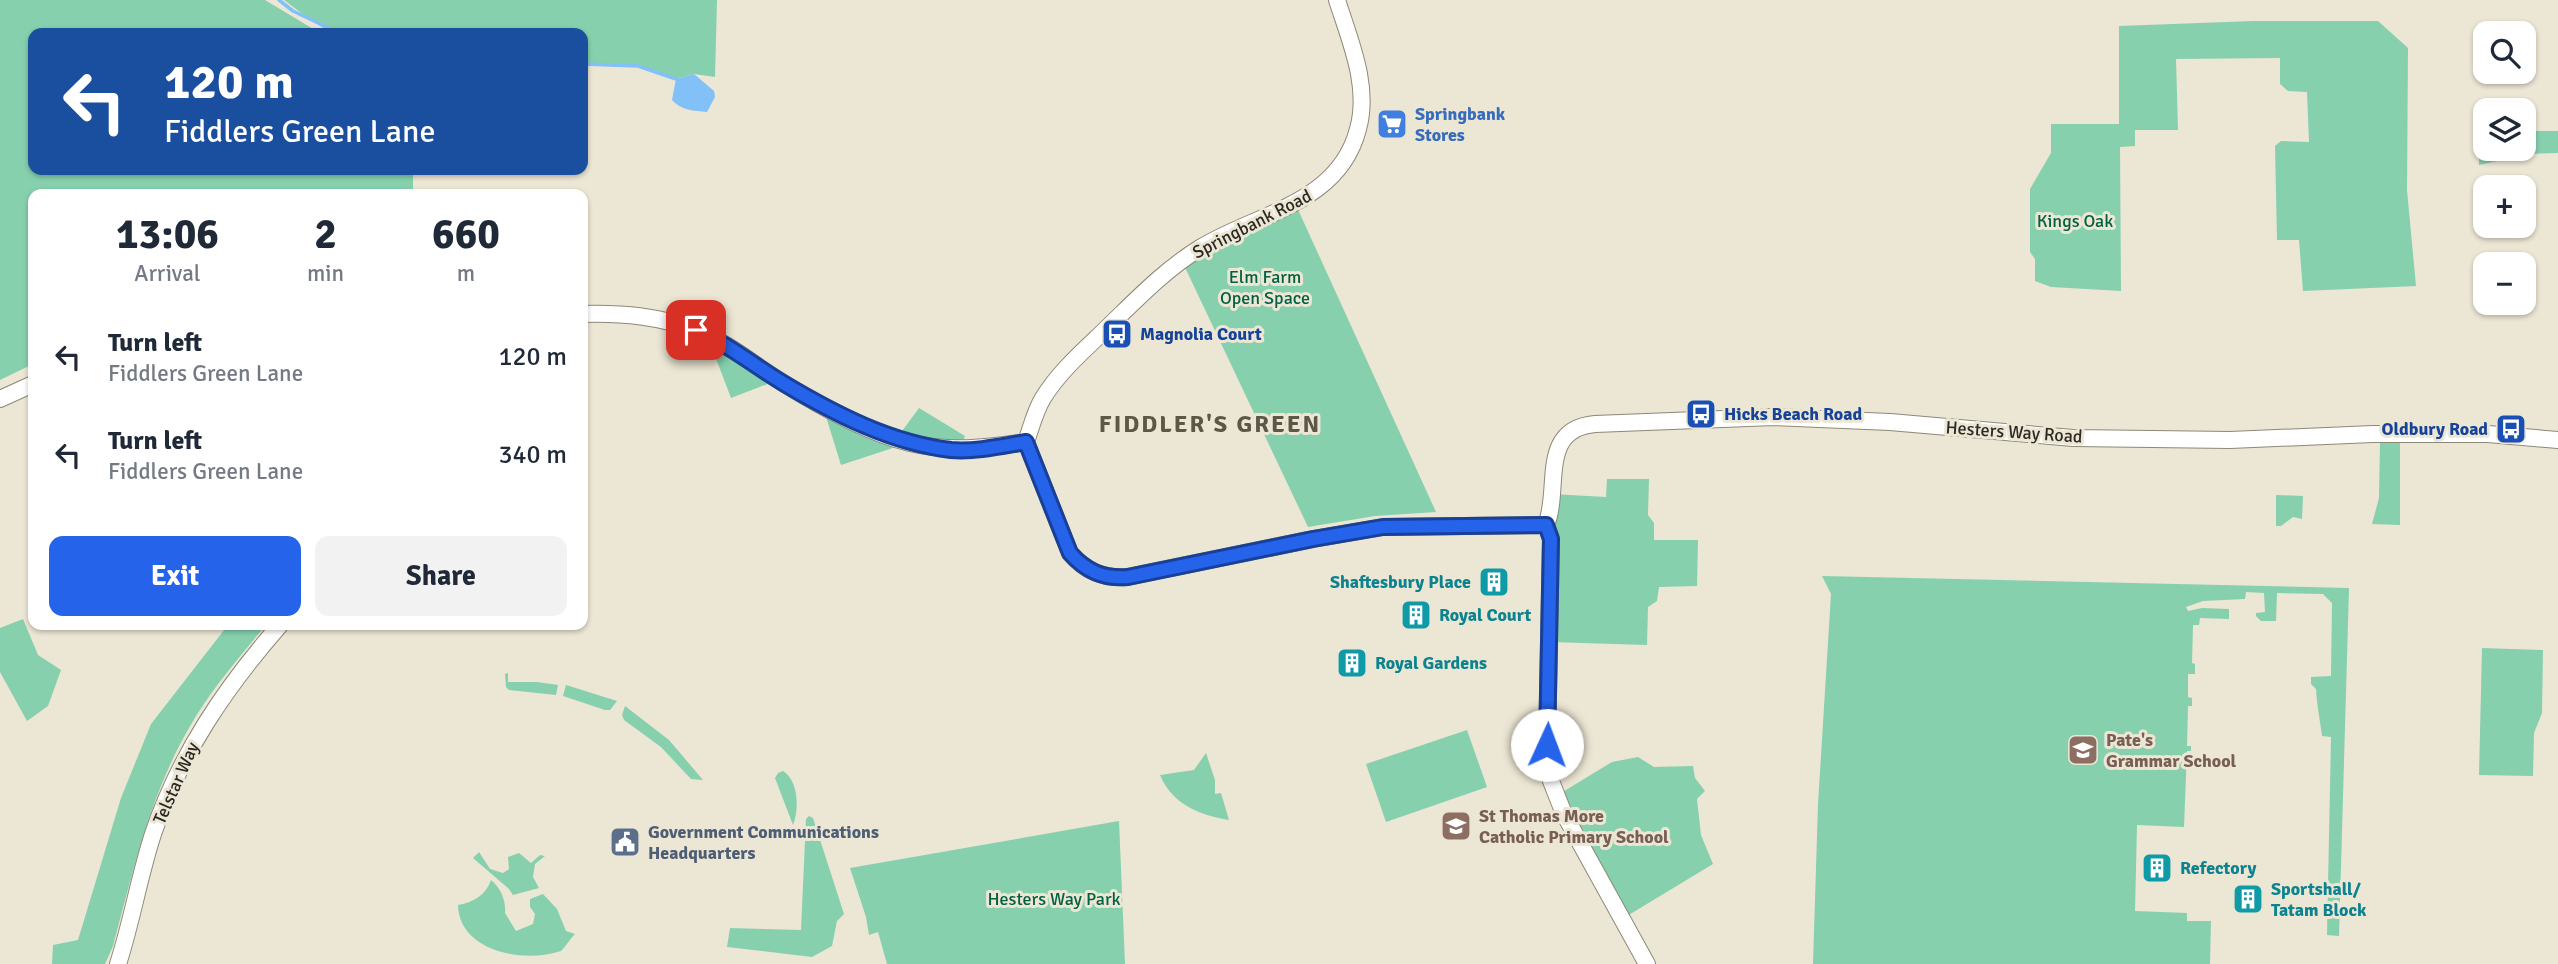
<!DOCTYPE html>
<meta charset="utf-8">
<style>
body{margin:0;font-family:Signika,sans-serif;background:#f2f2f3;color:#1f2937;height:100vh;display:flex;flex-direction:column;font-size:26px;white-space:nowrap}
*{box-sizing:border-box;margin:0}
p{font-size:23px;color:#747a83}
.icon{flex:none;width:38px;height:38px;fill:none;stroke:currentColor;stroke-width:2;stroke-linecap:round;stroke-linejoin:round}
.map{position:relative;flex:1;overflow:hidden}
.panel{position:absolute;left:28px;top:189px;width:560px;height:441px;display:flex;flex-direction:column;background:#fff;border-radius:14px;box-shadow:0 2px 5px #0004}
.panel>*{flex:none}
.banner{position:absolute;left:28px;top:28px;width:560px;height:147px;border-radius:14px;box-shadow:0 2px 5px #0004;background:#1a4fa0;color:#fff;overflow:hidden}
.fabs{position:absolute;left:2473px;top:21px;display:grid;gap:14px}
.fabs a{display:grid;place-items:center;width:63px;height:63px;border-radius:14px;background:#fff;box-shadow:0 2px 5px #0004;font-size:35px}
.pin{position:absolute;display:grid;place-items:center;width:60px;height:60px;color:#fff;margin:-30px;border-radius:14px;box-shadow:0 4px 10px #0006}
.me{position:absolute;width:77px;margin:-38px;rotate:2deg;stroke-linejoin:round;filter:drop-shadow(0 0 5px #0008)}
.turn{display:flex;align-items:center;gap:24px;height:147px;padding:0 21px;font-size:32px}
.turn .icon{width:91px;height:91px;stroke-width:2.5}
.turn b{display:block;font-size:49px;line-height:60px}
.eta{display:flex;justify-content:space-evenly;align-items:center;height:119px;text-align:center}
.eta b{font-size:42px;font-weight:700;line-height:49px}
.cta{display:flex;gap:14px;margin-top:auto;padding:14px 21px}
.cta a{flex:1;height:80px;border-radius:14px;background:#2563eb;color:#fff;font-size:28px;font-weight:700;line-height:80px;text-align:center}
.cta a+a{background:#f2f2f3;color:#1f2937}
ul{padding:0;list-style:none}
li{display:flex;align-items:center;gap:21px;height:98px;padding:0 21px}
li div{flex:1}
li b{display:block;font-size:26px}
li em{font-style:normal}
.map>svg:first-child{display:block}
</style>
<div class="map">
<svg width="2558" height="964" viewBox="0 0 2558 964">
<rect width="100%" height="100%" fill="#ece6d4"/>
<!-- green -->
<g fill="#86d0ad">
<path d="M 0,0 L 265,0 L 320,33 L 33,33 L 33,170 L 413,170 L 413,194 L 33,194 L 33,364 L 0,380 Z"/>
<path d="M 284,0 L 717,0 L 715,77 L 694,74 L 676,79 L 628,64 L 583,64 L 583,33 L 332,33 L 309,19 Z"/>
<path d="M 2253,21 L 2378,21 L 2408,48 L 2407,190 L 2416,286 L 2303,291 L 2299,240 L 2277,240 L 2275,146 L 2281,141 L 2309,142 L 2307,92 L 2288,91 L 2280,84 L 2280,58 L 2176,59 L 2178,130 L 2135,130 L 2135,146 L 2120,147 L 2121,291 L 2051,287 L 2035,281 L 2035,259 L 2030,252 L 2030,189 L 2051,153 L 2051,124 L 2119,124 L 2119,26 Z"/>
<path d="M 2478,126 L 2485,126 L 2485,149 L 2524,149 L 2524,131 L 2558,131 L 2558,153 L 2529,154 L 2479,165 Z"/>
<path d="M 1295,203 L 1436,512 L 1375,516 L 1308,527 L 1182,261 Z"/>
<path d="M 707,335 L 778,380 L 731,398 Z"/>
<path d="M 822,404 L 897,438 L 919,408 L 965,436 L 960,450 L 908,443 L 841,465 Z"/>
<path d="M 2380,442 L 2400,442 L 2400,525 L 2372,524 L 2379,498 Z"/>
<path d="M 1607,479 L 1649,479 L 1648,515 L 1654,523 L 1654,540 L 1698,540 L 1697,586 L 1659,587 L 1657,601 L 1648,607 L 1647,645 L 1550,642 L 1552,494 L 1606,497 Z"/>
<path d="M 2276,495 L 2303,496 L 2302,519 L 2293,517 L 2281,526 L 2276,526 Z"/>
<path d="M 1822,576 L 2349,588 L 2339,936 L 2327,935 L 2331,737 L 2322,736 C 2320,720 2317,706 2316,689 L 2311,684 L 2311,677 L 2331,676 L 2332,603 L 2323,594 L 2277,593 L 2276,621 L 2261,621 L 2256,616 L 2256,613 L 2265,612 L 2264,593 L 2246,592 L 2245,599 L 2203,601 L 2186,607 L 2188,611 L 2202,608 L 2229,609 L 2229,619 L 2200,618 L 2199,625 L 2193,625 L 2192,663 L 2195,664 L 2195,674 L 2188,674 L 2188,697 L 2192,698 L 2192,706 L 2188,706 L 2187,746 L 2191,746 L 2191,751 L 2187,751 L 2184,827 L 2137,825 L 2135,911 L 2187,913 L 2187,921 L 2211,921 L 2210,964 L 1813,964 L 1818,804 L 1831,594 Z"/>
<path d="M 23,619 L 38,655 L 61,670 L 48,706 L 27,721 L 0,672 L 0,628 Z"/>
<path d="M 228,625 L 266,625 C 240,656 209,692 189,728 C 150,795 133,872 113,946 L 105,964 L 52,964 L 53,945 L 78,940 L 121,798 L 151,724 Z"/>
<path d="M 2482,648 L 2543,650 L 2542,713 L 2534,733 L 2533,776 L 2479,775 Z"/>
<path d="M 508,673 L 508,682 L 537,682 L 558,685 L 556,695 L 509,690 L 506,687 L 505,674 Z"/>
<path d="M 566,685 L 617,701 L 610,710 L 605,710 L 563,696 Z"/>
<path d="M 625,706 L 669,740 L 703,780 L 691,779 L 661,747 L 624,720 L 622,715 Z"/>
<path d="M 1467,730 L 1487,787 L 1386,822 L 1366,764 Z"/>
<path d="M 1206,753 L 1215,780 L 1215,794 L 1221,793 L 1229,820 C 1199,815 1172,804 1160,775 L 1194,770 Z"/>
<path d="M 1638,757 L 1654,767 L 1693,766 L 1695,778 L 1705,791 L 1697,799 L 1701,835 L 1713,864 L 1622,919 L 1556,796 L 1612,762 Z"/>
<path d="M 783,771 C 799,781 799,810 793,825 L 775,778 L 778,773 Z"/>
<path d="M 809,816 L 813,818 L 844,914 L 837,921 L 832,946 L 812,957 L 727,947 L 730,928 L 801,930 L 806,819 Z"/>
<path d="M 1119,821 L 1125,964 L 887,964 L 878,932 L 869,935 L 866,917 L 850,868 Z"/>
<path d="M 479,852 L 490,869 L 503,873 L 509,869 L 508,857 L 519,853 L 531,863 L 540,855 L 545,856 L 535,864 L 533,877 L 539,888 L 513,895 L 509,889 L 473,858 Z"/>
<path d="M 491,880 C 501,888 506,901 505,913 L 516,931 L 533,924 L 535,914 L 530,907 L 530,899 L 543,894 L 557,909 L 566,931 L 575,934 C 570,939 566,946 561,951 C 523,964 459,951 458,905 C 474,902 486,895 491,880 Z"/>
</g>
<!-- water -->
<path fill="#81c1f7" d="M 694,74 L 714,91 L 715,97 L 707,112 C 695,111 680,110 672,100 L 676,79 Z"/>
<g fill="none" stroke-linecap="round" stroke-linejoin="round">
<!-- stream -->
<g stroke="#81c1f7" stroke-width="3.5">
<path d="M 279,0 L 293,11 L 339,33"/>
<path d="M 583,64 L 638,66 L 676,79"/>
</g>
<!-- minor casing -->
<g stroke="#8e8877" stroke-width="18">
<g id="minor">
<path d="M 583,314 C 623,313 660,316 698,331 C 728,343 753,364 780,381 C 816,404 867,433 910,443 C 949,452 986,448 1026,442"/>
<path d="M 0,399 L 33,384"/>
<path d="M 1026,442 L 1070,553 C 1085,571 1104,579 1127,577 L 1313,539 L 1383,527 L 1546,525"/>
<path d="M 1026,442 C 1031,428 1035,411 1043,398 C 1061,369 1087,348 1111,324 C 1139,297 1166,269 1200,248 C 1257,213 1339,204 1358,129 C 1370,86 1350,41 1337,0"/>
<path d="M 1546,525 C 1561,489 1538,429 1595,424 L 1774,417 L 1890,422 L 2073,438 L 2230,440 L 2373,434 L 2488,434 L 2558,440"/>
<path d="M 1546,525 L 1551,539 L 1547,745 L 1551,781 L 1564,814 L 1647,964"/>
<path d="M 118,964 C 132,921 139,877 153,834 C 180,754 225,688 280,625"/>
</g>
</g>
<!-- minor -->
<use href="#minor" stroke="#fff" stroke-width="16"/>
</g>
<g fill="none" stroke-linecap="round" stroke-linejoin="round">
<!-- route casing -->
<g stroke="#184099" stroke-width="18">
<path id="route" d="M 696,330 C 728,344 753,365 783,383 C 835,414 891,443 951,450 C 976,452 1002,446 1026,442 L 1070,553 C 1086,571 1103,579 1128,577 L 1313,539 L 1383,527 L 1546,525 L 1551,539 L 1547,745"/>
</g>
<!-- route -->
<use href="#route" stroke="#2563eb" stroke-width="12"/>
</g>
<!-- icons -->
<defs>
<g id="supermarket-square" transform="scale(1.575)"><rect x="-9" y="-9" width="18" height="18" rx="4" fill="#3f7fe0" stroke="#ece6d4"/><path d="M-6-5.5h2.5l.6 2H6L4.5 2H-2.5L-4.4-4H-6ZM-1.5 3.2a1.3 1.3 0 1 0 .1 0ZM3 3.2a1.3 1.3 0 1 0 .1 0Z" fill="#fff"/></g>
<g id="bus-square" transform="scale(1.575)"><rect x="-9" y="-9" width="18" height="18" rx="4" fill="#1a4fb4" stroke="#ece6d4"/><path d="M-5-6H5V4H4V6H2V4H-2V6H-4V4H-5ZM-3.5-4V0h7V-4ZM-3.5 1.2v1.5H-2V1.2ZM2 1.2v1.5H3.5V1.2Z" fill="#fff"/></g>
<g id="building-square" transform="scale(1.575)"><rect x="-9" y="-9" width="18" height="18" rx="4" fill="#0f9aa8" stroke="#ece6d4"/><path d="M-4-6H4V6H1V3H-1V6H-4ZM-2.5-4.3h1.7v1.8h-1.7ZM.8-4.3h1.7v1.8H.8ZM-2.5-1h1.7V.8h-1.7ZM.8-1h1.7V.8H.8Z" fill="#fff"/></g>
<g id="school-square" transform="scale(1.575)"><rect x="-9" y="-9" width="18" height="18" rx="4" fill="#8d6e63" stroke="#ece6d4"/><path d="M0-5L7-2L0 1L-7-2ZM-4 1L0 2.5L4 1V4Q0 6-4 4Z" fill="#fff"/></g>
<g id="civic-square" transform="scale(1.575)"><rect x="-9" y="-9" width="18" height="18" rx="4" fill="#5c6f8a" stroke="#ece6d4"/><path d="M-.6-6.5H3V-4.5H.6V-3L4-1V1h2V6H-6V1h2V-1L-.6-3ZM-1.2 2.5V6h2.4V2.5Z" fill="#fff"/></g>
</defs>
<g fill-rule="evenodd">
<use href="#supermarket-square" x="1392" y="124"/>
<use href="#bus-square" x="1117" y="334"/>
<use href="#bus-square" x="1701" y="414"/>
<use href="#bus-square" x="2511" y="429"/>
<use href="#building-square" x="1494" y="582"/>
<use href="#building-square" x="1416" y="615"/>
<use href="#building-square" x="1352" y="663"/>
<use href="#school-square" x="2083" y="750"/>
<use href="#school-square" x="1456" y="826"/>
<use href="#civic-square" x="625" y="842"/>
<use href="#building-square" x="2157" y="868"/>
<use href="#building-square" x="2248" y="899"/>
</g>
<g text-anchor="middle" stroke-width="6" stroke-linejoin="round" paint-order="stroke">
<!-- shop labels -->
<g font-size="18" font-weight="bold" fill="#366cbe" stroke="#ece6d4" text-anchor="start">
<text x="1415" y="120">Springbank<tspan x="1415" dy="21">Stores</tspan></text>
</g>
<!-- park labels -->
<g font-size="18" fill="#026142" stroke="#ece6d4">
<text x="2075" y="227">Kings Oak</text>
<text x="1265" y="283">Elm Farm<tspan x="1265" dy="21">Open Space</tspan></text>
<text x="1054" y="905">Hesters Way Park</text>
</g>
<!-- street labels -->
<g font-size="18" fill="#2b2922" stroke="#ece6d4">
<text transform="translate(1252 224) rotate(-27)" y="6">Springbank Road</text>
<text transform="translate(2014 432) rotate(4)" y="6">Hesters Way Road</text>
<text transform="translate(176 783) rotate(-66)" y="6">Telstar Way</text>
</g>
<!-- transit labels -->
<g font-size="18" font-weight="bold" fill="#164399" stroke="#ece6d4" text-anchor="start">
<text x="1140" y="340">Magnolia Court</text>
<text x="1724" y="420">Hicks Beach Road</text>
<text x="2488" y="435" text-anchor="end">Oldbury Road</text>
</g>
<!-- culture labels -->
<g font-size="18" font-weight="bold" fill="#0d838f" stroke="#ece6d4" text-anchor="start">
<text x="1471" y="588" text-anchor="end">Shaftesbury Place</text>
<text x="1439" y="621">Royal Court</text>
<text x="1375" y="669">Royal Gardens</text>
<text x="2180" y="874">Refectory</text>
<text x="2271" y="895">Sportshall/<tspan x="2271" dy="21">Tatam Block</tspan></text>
</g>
<!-- education labels -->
<g font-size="18" font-weight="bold" fill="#785e54" stroke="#ece6d4" text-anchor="start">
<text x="2106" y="746">Pate's<tspan x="2106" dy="21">Grammar School</tspan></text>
<text x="1479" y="822">St Thomas More<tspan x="1479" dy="21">Catholic Primary School</tspan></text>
</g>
<!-- service labels -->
<g font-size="18" font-weight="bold" fill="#4e5e75" stroke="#ece6d4" text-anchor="start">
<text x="648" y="838">Government Communications<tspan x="648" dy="21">Headquarters</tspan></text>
</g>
<!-- district labels -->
<g font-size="24" font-weight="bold" letter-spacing="2" fill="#5d5748" stroke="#ece6d4">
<text x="1210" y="432">FIDDLER'S GREEN</text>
</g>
</g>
</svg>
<div class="fabs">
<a><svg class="icon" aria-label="search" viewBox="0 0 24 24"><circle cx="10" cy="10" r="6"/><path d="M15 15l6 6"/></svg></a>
<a><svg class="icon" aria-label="layers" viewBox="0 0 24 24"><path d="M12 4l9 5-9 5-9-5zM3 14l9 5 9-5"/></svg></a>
<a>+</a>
<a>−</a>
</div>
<div class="pin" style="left:696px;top:330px;background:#d93025"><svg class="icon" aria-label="arrive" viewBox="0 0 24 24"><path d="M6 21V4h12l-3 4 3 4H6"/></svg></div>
<svg class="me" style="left:1547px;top:745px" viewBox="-20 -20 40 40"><circle r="19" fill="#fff"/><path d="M0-13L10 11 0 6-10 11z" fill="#2563eb"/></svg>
<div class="banner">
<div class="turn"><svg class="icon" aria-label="left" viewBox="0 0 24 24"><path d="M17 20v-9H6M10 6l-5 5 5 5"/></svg><div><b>120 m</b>Fiddlers Green Lane</div></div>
</div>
<section class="panel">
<div class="eta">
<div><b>13:06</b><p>Arrival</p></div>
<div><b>2</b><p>min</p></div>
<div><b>660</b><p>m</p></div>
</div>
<ul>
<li><svg class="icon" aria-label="left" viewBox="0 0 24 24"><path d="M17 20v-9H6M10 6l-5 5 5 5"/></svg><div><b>Turn left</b><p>Fiddlers Green Lane</p></div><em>120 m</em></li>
<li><svg class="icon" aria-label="left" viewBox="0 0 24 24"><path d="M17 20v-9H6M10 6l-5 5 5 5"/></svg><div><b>Turn left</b><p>Fiddlers Green Lane</p></div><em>340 m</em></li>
</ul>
<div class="cta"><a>Exit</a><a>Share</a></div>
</section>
</div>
